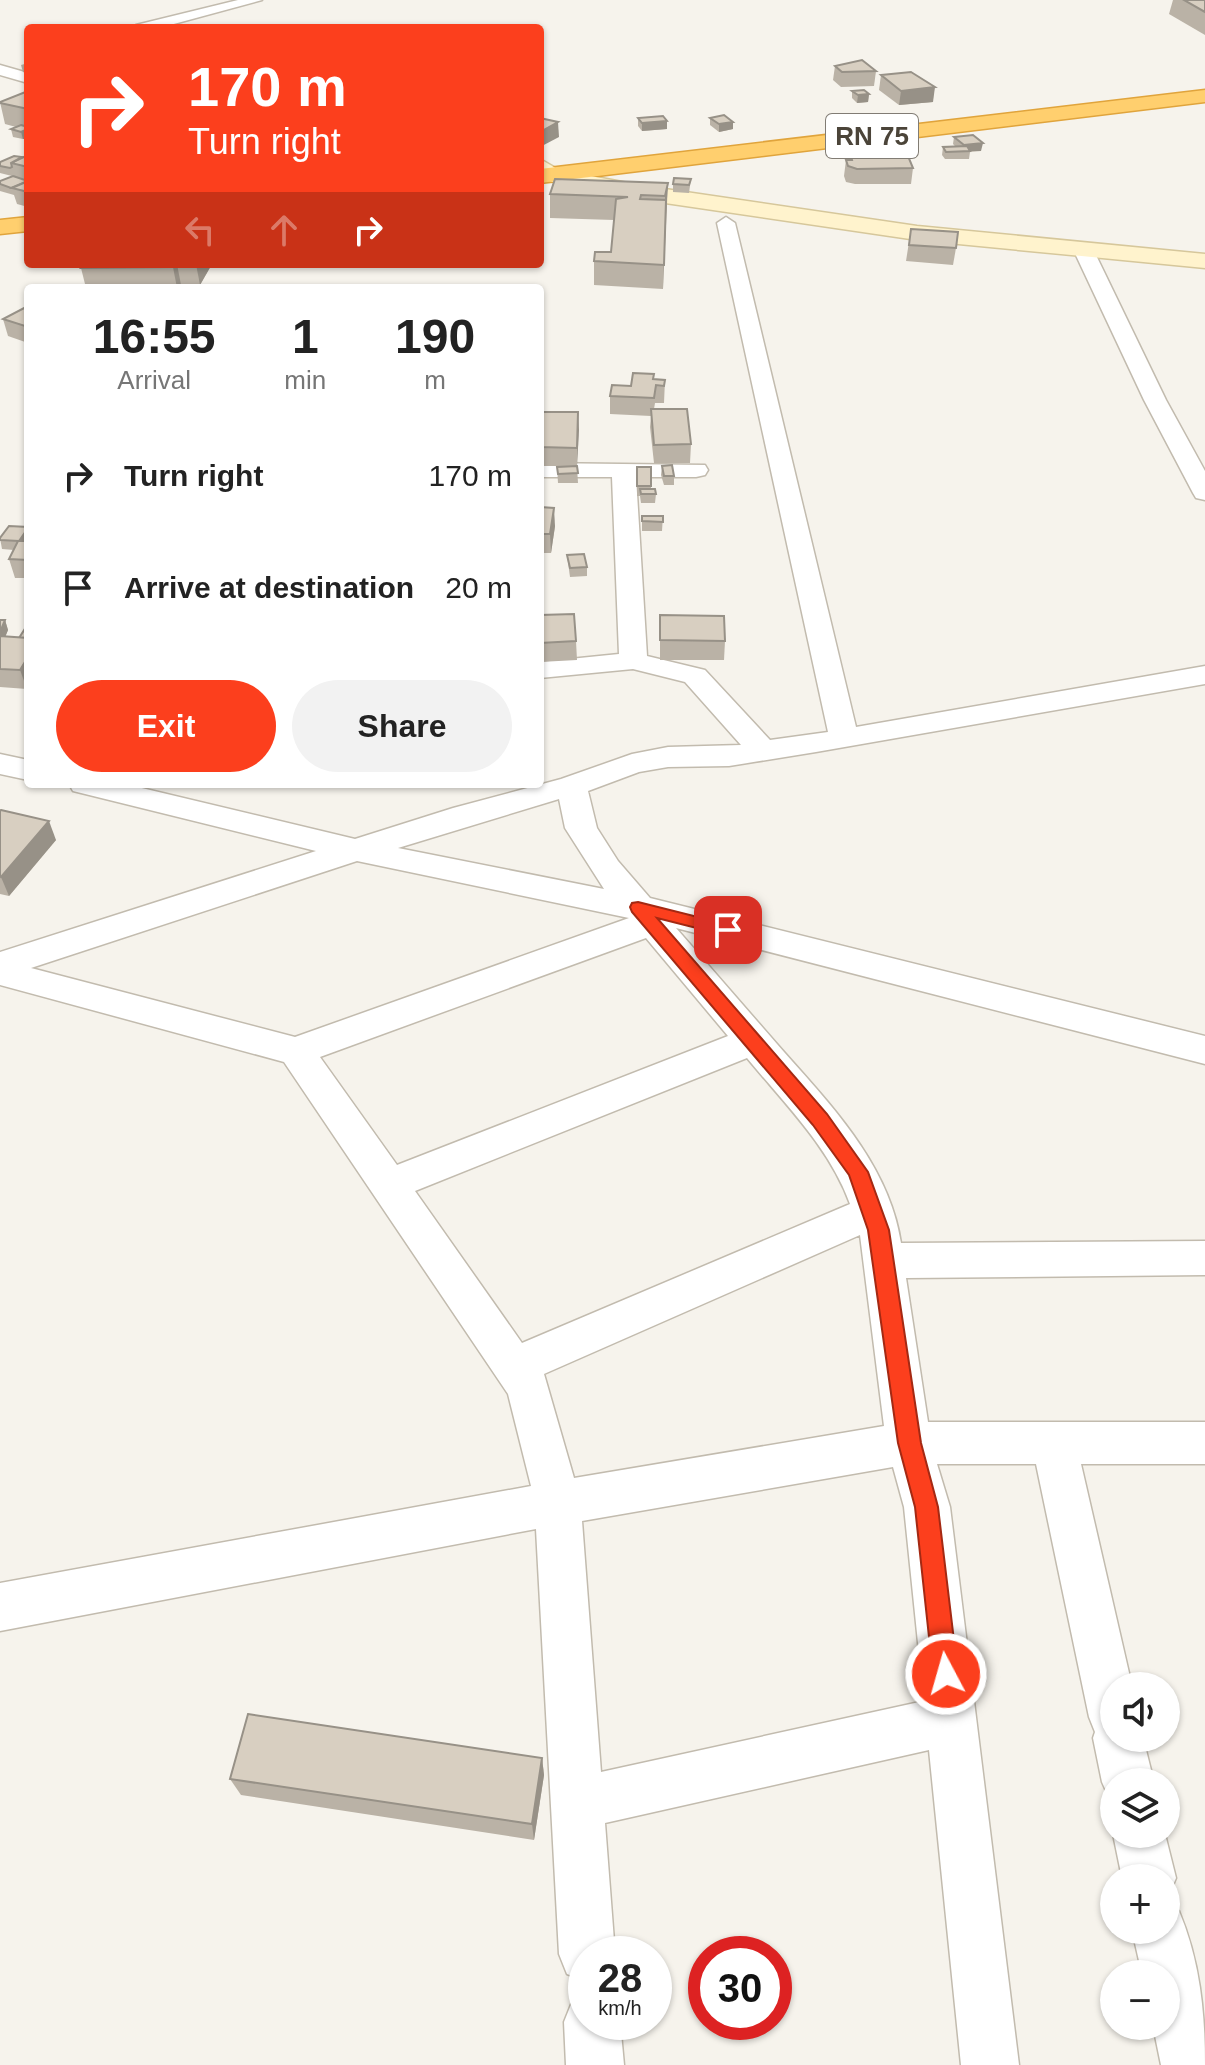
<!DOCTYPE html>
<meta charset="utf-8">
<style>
body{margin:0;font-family:Arial,sans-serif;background:#f2f2f2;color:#222;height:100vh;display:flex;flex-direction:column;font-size:30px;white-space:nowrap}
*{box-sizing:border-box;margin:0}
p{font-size:26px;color:#767676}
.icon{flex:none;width:44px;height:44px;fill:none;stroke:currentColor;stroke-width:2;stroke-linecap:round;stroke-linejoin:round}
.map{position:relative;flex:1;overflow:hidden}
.panel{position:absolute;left:24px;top:284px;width:520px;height:504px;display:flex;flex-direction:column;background:#fff;border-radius:8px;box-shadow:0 2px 6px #0004}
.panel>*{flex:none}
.banner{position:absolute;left:24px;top:24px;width:520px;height:244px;border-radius:8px;box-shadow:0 2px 6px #0004;background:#fc3f1d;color:#fff;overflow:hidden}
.controls{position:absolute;left:1100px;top:1672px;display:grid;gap:16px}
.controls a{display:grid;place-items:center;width:80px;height:80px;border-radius:50%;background:#fff;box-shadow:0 2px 6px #0004;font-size:40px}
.speed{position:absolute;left:568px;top:1936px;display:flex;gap:16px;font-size:40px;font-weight:700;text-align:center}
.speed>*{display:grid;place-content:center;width:104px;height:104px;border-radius:50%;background:#fff;box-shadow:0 2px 6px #0004;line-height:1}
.speed small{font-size:20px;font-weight:400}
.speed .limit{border:12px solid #d22;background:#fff;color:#111}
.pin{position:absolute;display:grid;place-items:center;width:68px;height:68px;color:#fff;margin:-34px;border-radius:16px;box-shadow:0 4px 12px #0006}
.me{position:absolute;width:88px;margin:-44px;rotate:354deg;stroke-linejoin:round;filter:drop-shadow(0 0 6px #0008)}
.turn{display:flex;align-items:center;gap:28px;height:168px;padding:0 32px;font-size:36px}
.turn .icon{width:104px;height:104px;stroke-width:2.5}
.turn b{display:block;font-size:56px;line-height:68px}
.lanes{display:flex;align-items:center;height:76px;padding:0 32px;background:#0003;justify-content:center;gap:40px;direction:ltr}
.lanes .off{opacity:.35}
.eta{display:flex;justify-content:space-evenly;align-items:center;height:136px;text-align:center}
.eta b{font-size:48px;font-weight:800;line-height:56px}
.primary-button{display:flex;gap:16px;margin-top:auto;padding:16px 32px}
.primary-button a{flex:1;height:92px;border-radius:48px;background:#fc3f1d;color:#fff;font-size:32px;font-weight:800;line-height:92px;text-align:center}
.primary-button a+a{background:#f2f2f2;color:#222}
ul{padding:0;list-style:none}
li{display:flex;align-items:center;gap:24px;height:112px;padding:0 32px}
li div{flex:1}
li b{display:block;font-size:30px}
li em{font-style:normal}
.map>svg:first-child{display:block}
</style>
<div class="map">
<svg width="1205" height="2065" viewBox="0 0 1205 2065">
<rect width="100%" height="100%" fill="#f6f3ec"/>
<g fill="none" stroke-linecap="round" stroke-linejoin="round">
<!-- street casing -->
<g stroke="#c2bbae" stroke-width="3">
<g id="street">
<path d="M 238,0 L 262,0 L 159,28 L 134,28 L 136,25 Z"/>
<path d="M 0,65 L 28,73 L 28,83 L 0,75 Z"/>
<path d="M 726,217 L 735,223 L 856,727 L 1205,666 L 1205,684 L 816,752 L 729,766 L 668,767 L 639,772 L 588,791 L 597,828 L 618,861 L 650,898 L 1205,1036 L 1205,1064 L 676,928 C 710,967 743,1005 777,1044 C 828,1102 889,1163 901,1243 L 1205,1241 L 1205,1275 L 906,1278 L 928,1422 L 1205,1422 L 1205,1464 L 1081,1464 L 1132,1686 L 1114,1686 L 1114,1738 L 1143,1738 L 1154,1782 L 1114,1782 L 1114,1802 L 1110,1800 L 1102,1782 L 1093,1738 L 1095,1732 L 1089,1717 L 1036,1464 L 937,1464 L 950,1507 L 1019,2065 L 961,2065 L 929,1750 L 605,1823 L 615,1954 L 586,1954 L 586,1981 L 567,1974 L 559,1954 L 536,1529 L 0,1631 L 0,1583 L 531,1486 L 508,1394 L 284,1062 L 0,985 L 0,952 L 316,851 L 73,791 L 69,784 L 125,784 L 355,839 L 453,808 L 561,779 L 632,754 L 668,747 L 741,745 L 685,682 L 633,669 L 540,678 L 540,662 L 619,654 L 612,477 L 540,477 L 540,463 L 705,465 L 708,470 L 705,475 L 696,477 L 636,477 L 647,656 L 705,670 L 770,740 L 828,732 L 717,223 ZM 559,799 L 565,828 L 604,889 L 398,848 ZM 357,861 L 629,918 L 295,1037 L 31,968 ZM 646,938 L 728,1036 L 397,1165 L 320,1057 ZM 747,1058 C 784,1103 830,1148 850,1204 L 522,1343 L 415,1191 ZM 860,1235 L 884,1426 L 574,1478 L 544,1374 ZM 893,1467 L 904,1507 L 924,1701 L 601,1772 L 582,1521 Z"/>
<path d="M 1083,243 L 1093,249 L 1166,400 L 1205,471 L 1205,500 L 1196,498 L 1193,493 L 1144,400 L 1073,249 Z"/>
<path d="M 0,754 L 28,760 L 28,780 L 0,774 Z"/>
<path d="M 1114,1830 L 1114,1834 L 1165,1834 L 1176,1878 L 1168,1897 L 1166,1878 L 1122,1878 L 1113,1834 Z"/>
<path d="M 1166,1905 L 1179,1911 C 1200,1961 1205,2012 1205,2065 L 1161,2065 L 1153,2026 L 1166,2026 L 1166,1974 L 1142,1974 L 1132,1930 L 1166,1930 Z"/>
<path d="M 586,1996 L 586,2022 L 620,2022 L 624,2065 L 566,2065 L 564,2022 L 572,2002 Z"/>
</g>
</g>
<!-- secondary casing -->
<g stroke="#d6c79b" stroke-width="3">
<path id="secondary" d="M 540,159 L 559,170 L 638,185 L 917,226 L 1205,254 L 1205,268 L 917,240 L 638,199 L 544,180 L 540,176 Z"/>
</g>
<!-- highway casing -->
<g stroke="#e0a43c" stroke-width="3">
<g id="highway">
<path d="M 1205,90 L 1205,102 L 540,183 L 540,169 Z"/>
<path d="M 28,217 L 28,231 L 0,234 L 0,220 Z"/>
</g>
</g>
<!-- street -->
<use href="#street" fill="#fff" fill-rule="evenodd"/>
<!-- secondary -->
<use href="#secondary" fill="#fff3cd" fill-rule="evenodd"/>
<!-- highway -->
<use href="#highway" fill="#ffcf6e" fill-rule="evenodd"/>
</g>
<!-- wall -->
<g fill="#bab2a6">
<path d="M 1173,0 L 1205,0 L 1205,35 L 1169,14 Z"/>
<path d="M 28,63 L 28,74 L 23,72 L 21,65 Z"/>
<path d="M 835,66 L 876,71 L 874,86 L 841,87 L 833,80 Z"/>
<path d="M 881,75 L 933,102 L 899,105 L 879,90 Z"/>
<path d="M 28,91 L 28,138 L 23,139 L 13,137 L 11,129 L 16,127 L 5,124 L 0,102 Z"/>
<path d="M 852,91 L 869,94 L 868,102 L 857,103 L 852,98 Z"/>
<path d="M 638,118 L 667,129 L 642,131 L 638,126 Z"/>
<path d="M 710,118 L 733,122 L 733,129 L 719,132 L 710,125 Z"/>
<path d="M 954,137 L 981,151 L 970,152 L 969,159 L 945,159 L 942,155 L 943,147 L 956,147 L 953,144 Z"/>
<path d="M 28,155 L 28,207 L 17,204 L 14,195 L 0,191 L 0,181 L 14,177 L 14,175 L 12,176 L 0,173 L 0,162 L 22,157 Z"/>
<path d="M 851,156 L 913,168 L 911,184 L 855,184 L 846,182 L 844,176 L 846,160 L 850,160 Z"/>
<path d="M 691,179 L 689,193 L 673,192 L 673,184 Z"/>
<path d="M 668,183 L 663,289 L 594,285 L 594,261 L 611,252 L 614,220 L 550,218 L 550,194 Z"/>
<path d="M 911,229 L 956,248 L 953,265 L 906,261 Z"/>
<path d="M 84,264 L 212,264 L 200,285 L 181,285 L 180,288 L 86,288 L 81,268 Z"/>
<path d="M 28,306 L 28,343 L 8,336 L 3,319 Z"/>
<path d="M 654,379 L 665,380 L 664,403 L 655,403 L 654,409 L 691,444 L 690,463 L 654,463 L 650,427 L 651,416 L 610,414 L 610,396 L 631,386 Z"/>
<path d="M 540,412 L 578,412 L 577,466 L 540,466 Z"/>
<path d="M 577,466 L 578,483 L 558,483 L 557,467 Z"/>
<path d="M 662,466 L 674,476 L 674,485 L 664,485 L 661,475 Z"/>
<path d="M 637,467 L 651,467 L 651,489 L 656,494 L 655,503 L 641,503 L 640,496 L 637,496 Z"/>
<path d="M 540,507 L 555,526 L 551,553 L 540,553 Z"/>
<path d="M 642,516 L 663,516 L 662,531 L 642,531 Z"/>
<path d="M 28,527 L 28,578 L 15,578 L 9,559 L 14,550 L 2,549 L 0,538 Z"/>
<path d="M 567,555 L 587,567 L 587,576 L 570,577 Z"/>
<path d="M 540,610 L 540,615 L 576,641 L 577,660 L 540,662 Z"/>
<path d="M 660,615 L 725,641 L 724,660 L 660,660 Z"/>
<path d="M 0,620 L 5,620 L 8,630 L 5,637 L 19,638 L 27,689 L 0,687 Z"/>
<path d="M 0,811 L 56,840 L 9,896 L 0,894 Z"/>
<path d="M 542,1758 L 544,1775 L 534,1840 L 241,1795 L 230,1779 Z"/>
</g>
<!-- shaded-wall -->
<g fill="#979187">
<path d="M 935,87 L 933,102 L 899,105 L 901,91 Z"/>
<path d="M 869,94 L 868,102 L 857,103 L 858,95 Z"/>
<path d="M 667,121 L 667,129 L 642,131 L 642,123 Z"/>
<path d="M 558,122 L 559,137 L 540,147 L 540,132 Z"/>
<path d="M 733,122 L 733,129 L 719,132 L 719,124 Z"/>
<path d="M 28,129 L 28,138 L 23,139 L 21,132 Z"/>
<path d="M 983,143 L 981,151 L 963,151 L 964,145 Z"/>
<path d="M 668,183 L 666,214 L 663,289 L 665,196 Z"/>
<path d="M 174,264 L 177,264 L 181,285 L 180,288 L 177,288 L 173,267 Z"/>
<path d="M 196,264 L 212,264 L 200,285 Z"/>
<path d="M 578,412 L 579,430 L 577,466 L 577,448 Z"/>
<path d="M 554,508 L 555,526 L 551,553 L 550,534 Z"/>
<path d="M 28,528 L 28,542 L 19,541 Z"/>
<path d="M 5,620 L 8,630 L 2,645 L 0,640 L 0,632 Z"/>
<path d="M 28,657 L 28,687 L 27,689 L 20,670 Z"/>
<path d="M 49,821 L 56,840 L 9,896 L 1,877 Z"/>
<path d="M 542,1758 L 544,1775 L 534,1840 L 532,1824 Z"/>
</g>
<!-- building -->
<g fill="#d8cfc1" stroke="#979187" stroke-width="2">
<path d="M 1184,0 L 1205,0 L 1205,12 Z"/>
<path d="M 862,60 L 876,71 L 842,72 L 835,66 Z"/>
<path d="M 911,72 L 935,87 L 901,91 L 881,75 Z"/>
<path d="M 864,90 L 869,94 L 858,95 L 852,91 Z"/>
<path d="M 28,91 L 28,109 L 0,103 L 0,102 Z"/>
<path d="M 724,115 L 733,122 L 719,124 L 710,118 Z"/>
<path d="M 663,116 L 667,121 L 642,123 L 638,118 Z"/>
<path d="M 540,118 L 558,122 L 540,132 Z"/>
<path d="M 21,125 L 28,127 L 28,129 L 21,132 L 11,129 Z"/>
<path d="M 973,135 L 983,143 L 964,145 L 954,137 Z"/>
<path d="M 967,146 L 970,151 L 946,152 L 943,147 Z"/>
<path d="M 28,155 L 28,167 L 11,163 Z"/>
<path d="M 14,156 L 22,157 L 11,163 L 12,167 L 10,168 L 0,166 L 0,162 Z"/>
<path d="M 851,156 L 908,156 L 913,168 L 857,169 L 848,166 L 846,160 L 852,160 Z"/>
<path d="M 13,176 L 28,181 L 11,188 L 0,184 L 0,181 Z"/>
<path d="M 674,178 L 691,179 L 689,185 L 673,184 Z"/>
<path d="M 555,179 L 668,183 L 665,196 L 641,195 L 640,199 L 666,200 L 664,265 L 594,261 L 595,252 L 611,252 L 616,199 L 628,197 L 550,194 Z"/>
<path d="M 28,181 L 28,192 L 12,188 Z"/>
<path d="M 911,229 L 958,232 L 956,248 L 909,245 Z"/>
<path d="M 84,264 L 174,264 L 173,267 L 81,268 Z"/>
<path d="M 117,286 L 169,288 L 116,288 Z"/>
<path d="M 28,306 L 28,327 L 3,319 Z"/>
<path d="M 633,373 L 654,374 L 653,379 L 665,380 L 664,386 L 656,385 L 654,398 L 610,396 L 612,385 L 631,386 Z"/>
<path d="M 651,409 L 687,409 L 691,444 L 654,445 Z"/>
<path d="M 540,412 L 578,412 L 577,448 L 540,447 Z"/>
<path d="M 672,465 L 674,476 L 664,476 L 662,466 Z"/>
<path d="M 577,466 L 578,473 L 558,474 L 557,467 Z"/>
<rect x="637" y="467" width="14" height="19"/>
<path d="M 640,489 L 655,489 L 656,494 L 641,494 Z"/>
<path d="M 540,507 L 554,508 L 550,534 L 540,534 Z"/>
<path d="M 642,516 L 663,516 L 663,522 L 642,521 Z"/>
<path d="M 9,526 L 28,527 L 28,528 L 19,541 L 0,540 L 0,538 Z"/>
<path d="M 18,541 L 28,541 L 28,560 L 9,559 Z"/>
<path d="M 584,554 L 587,567 L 570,568 L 567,555 Z"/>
<path d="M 574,614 L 576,641 L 540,643 L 540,615 Z"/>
<path d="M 660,615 L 724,616 L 725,641 L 660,640 Z"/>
<path d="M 0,620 L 5,620 L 0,632 Z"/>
<path d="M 28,624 L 28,638 L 19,638 Z"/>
<path d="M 0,636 L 28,638 L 28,657 L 20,670 L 0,669 Z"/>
<path d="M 1,810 L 49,821 L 1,877 L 0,876 L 0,811 Z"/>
<path d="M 248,1714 L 542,1758 L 532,1824 L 230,1779 Z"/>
</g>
<!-- route -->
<path fill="#fc3f1d" stroke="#a42913" stroke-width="2" d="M 638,902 L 734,926 L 736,930 L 728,936 L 657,918 L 827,1114 L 868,1172 L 889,1230 L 921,1443 L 938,1507 L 958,1674 L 954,1683 L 946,1687 L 937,1683 L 933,1674 L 915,1507 L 898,1443 L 868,1230 L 849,1175 L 813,1125 L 632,912 L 630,907 L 632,903 Z"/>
<g text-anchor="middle" stroke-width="8" stroke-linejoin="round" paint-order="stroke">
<!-- shield labels -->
<rect fill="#fff" stroke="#817c74" stroke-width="2" x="826" y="114" width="92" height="44" rx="6"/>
<g font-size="26" font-weight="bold" fill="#4b4439">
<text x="872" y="145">RN 75</text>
</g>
</g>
</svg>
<div class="controls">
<a><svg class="icon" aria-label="sound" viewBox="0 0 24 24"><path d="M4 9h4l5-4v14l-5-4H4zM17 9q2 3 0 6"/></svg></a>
<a><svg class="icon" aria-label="layers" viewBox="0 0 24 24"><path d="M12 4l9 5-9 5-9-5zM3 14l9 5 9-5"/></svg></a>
<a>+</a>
<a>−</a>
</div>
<div class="speed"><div>28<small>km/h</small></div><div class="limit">30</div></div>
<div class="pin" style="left:728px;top:930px;background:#d93025"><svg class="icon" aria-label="arrive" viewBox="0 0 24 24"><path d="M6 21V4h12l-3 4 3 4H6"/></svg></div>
<svg class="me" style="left:946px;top:1674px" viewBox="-20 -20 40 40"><circle r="17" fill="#fc3f1d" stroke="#fff" stroke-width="3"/><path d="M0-11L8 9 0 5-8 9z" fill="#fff"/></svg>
<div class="banner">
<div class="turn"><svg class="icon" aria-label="right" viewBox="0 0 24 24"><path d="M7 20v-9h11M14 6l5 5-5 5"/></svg><div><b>170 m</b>Turn right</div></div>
<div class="lanes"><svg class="icon off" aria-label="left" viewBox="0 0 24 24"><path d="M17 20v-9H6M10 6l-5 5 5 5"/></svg><svg class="icon off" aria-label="ahead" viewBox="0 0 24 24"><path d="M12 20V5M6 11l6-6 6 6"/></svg><svg class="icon" aria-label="right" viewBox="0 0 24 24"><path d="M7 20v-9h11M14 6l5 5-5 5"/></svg></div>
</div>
<section class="panel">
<div class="eta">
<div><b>16:55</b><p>Arrival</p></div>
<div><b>1</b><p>min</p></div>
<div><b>190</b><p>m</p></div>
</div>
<ul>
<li><svg class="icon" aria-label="right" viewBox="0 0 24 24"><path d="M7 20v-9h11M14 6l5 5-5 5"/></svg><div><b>Turn right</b></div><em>170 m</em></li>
<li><svg class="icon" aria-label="arrive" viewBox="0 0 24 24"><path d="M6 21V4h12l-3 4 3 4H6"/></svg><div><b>Arrive at destination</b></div><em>20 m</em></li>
</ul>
<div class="primary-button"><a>Exit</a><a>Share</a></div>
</section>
</div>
